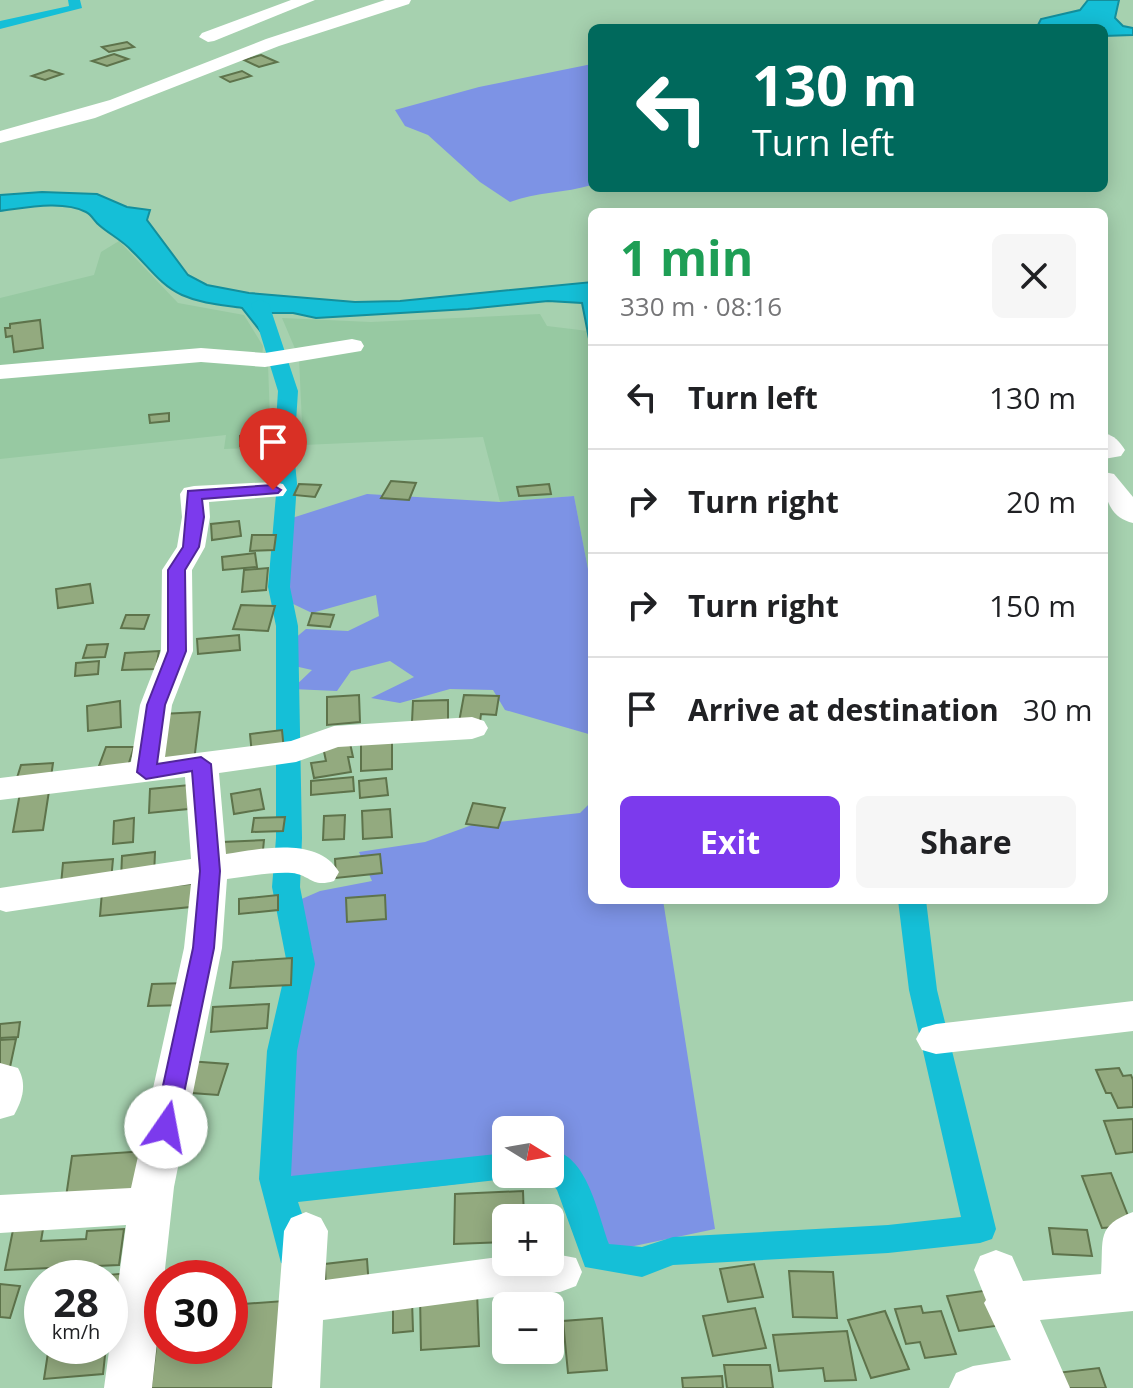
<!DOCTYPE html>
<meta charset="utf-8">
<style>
body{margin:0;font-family:"Open Sans",sans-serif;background:#f6f6f6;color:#202124;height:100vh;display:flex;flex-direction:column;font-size:30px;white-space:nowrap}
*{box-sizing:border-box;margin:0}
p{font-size:26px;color:#757577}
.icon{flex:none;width:44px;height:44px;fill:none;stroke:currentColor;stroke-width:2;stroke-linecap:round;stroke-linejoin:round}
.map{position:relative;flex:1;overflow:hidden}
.details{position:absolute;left:588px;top:208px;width:520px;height:696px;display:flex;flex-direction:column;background:#fff;border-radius:12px;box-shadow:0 4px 20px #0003}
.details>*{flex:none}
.guide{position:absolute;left:588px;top:24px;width:520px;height:168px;border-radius:12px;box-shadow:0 4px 20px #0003;background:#00695c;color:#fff;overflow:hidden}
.needle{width:52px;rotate:101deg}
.tools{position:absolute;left:492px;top:1116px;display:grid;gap:16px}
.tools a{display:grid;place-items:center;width:72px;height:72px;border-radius:12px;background:#fff;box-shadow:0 4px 20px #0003;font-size:40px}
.speed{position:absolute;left:24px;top:1260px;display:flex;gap:16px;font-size:40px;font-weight:700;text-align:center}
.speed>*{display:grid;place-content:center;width:104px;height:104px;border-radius:50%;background:#fff;box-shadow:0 4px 20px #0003;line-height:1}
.speed small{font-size:20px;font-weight:400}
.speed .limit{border:12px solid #d22;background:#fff;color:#111}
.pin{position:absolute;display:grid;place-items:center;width:68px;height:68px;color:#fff;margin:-82px -34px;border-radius:50% 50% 50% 0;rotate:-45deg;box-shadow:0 0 8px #0007}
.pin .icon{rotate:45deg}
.me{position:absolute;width:88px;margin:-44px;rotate:12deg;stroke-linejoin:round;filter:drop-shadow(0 0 6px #0008)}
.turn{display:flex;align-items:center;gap:28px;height:168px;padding:0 32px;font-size:36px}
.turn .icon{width:104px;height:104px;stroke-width:2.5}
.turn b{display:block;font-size:56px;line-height:68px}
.round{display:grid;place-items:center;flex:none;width:84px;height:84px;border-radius:12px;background:#f6f6f6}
.summary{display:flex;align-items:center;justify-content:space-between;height:136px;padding:0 32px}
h1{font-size:48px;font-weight:700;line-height:60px;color:#1e9e55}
.primary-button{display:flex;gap:16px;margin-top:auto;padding:16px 32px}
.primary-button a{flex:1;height:92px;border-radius:12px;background:#7c3aed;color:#fff;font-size:32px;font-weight:700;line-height:92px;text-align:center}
.primary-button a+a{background:#f6f6f6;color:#202124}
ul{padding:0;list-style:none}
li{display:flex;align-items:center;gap:24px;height:104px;padding:0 32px;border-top:2px solid #e0e0e0}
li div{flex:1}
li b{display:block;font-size:30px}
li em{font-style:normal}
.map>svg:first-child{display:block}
</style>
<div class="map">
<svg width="1133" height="1388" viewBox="0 0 1133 1388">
<rect width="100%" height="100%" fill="#a6d1af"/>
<!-- built -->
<g fill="#97c9a2">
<path d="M 119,241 L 178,303 L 244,315 L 263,346 L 262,358 L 268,364 L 271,447 L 224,449 L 226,435 L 0,459 L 0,298 L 94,275 L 101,252 Z"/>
<path d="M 540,314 L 547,326 L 588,331 L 592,354 L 592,590 L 574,496 L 500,502 L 483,437 L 303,445 L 299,358 L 282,318 L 371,322 Z"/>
</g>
<!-- green -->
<g fill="#7d93e5">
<path d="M 592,64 L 592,185 C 565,193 536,192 510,202 L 480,182 L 428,135 L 405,126 L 395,110 L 479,87 Z"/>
<path d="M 367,494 L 500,502 L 574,496 L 592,590 L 592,735 L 505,710 L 493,690 L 450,689 L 400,703 L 371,698 L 414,677 L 390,661 L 351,671 L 337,691 L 292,689 L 312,670 L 290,665 L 287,645 L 306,629 L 348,631 L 379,616 L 376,595 L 312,613 L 289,602 L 288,530 L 292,518 Z"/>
<path d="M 592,801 L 592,900 L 663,900 L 715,1229 L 620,1249 L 607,1243 L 571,1170 L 550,1173 L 550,1130 L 506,1130 L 506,1174 L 539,1174 L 424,1188 L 294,1199 L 287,1175 L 284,1111 L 296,1011 L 313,953 L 297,901 L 320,891 L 372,881 L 359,852 L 425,842 L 472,825 L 580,813 Z"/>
</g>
<!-- water -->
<g fill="#15bfd7" stroke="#148f9c" stroke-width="2">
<path d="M 1088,0 L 1119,0 L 1115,18 L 1123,26 L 1133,28 L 1133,35 L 1104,36 L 1104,28 L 1041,28 L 1038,25 L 1041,19 L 1080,10 Z"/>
<path d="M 42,192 L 97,194 L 127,207 L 150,210 L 147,220 L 188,275 L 207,285 L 249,293 L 355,302 L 400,301 L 592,282 L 592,354 L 582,303 L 548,301 L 468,309 L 316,318 L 293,313 L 268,313 L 273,347 L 242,308 C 222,305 202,304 182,295 C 161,286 148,266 132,251 C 122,240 109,234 99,225 C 94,221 92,215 86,212 C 62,200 25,208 0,211 L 0,195 Z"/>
</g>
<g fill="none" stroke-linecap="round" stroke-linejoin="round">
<!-- canal -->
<g fill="#15bfd7" fill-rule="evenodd">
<path d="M 68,0 L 80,0 L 82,8 L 0,29 L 0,21 L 69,6 Z"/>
<path d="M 260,299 L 269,304 L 298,391 L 294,453 L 297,483 L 290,587 L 298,626 L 302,838 L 300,887 L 315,964 L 297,1051 L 291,1176 L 506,1153 L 506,1174 L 518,1174 L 506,1179 L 298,1202 C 305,1224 315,1242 305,1263 L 293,1267 L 281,1263 L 259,1179 L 267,1051 L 287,964 L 272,887 L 276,838 L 276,626 L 268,587 L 277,483 L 274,453 L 278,391 L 251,304 Z"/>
<path d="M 898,900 L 926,900 L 937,990 L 996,1229 L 992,1239 L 980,1243 L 888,1253 L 673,1265 L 642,1277 L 585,1267 L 557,1190 L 544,1174 L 550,1174 L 550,1150 C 587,1153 598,1215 609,1244 L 642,1247 L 673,1237 L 888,1225 L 961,1217 L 909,990 Z"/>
</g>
</g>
<!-- building -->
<g fill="#93aa7f" stroke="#5e734b" stroke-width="2">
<path d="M 127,42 L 134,47 L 109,52 L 102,47 Z"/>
<path d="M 114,54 L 128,59 L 107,66 L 92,61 Z"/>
<path d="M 261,55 L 277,62 L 259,67 L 244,60 Z"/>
<path d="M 49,70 L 62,74 L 45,80 L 32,76 Z"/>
<path d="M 242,71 L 251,76 L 230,82 L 221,77 Z"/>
<path d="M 40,320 L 43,348 L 14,352 L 12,336 L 6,337 L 5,328 L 10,328 L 10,324 Z"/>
<path d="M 169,413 L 169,421 L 150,423 L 149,415 Z"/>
<path d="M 263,434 L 263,444 L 240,446 L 240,436 Z"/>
<path d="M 391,481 L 416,483 L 409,500 L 381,498 Z"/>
<path d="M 299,484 L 321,485 L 315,497 L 294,495 Z"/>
<path d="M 549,484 L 551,494 L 519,496 L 517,487 Z"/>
<path d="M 239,521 L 241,536 L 212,540 L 211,524 Z"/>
<path d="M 252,535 L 276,535 L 274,550 L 250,551 Z"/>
<path d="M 255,553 L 257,567 L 223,570 L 222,557 Z"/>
<path d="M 268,568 L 266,590 L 242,592 L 244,570 Z"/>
<path d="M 90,584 L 93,603 L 58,608 L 56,589 Z"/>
<path d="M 241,605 L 275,606 L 268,631 L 233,629 Z"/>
<path d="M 312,613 L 334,615 L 330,627 L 308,625 Z"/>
<path d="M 126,615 L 149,615 L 144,629 L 121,628 Z"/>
<path d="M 239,635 L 240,650 L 198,654 L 197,639 Z"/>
<path d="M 108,644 L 105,657 L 83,658 L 87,645 Z"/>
<path d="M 159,651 L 156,669 L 122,670 L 125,653 Z"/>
<path d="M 99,661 L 98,674 L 75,676 L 76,663 Z"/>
<path d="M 359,695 L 360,722 L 327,725 L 327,697 Z"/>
<path d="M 464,695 L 499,696 L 496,715 L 481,714 L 480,722 L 459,722 Z"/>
<path d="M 448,700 L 448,721 L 412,722 L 413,701 Z"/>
<path d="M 120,701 L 121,727 L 88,731 L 87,706 Z"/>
<path d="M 200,712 L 194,761 L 154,763 L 161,714 Z"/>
<path d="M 282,730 L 284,751 L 252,755 L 250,734 Z"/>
<path d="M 392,740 L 392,769 L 361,771 L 361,742 Z"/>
<path d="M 350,743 L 353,757 L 348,757 L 351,772 L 314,778 L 311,763 L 326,761 L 323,747 Z"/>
<path d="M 106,747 L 134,747 L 128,766 L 99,766 Z"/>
<path d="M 53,763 L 51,777 L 17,778 L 21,765 Z"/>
<path d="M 353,777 L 354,791 L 311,795 L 311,781 Z"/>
<path d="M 386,778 L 388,795 L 360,798 L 359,781 Z"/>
<path d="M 189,785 L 188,809 L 149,813 L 150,789 Z"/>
<path d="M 260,789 L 264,809 L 234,814 L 231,794 Z"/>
<path d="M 49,791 L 43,830 L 13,832 L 20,793 Z"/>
<path d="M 473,803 L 505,808 L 498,828 L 466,824 Z"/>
<path d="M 390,809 L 392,837 L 363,839 L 362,811 Z"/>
<path d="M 345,815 L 344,839 L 323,840 L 324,816 Z"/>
<path d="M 285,817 L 283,831 L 252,832 L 254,818 Z"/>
<path d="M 134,818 L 133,842 L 113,844 L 114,821 Z"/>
<path d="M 264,840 L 262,860 L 219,862 L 222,842 Z"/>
<path d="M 155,852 L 154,876 L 121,880 L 122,856 Z"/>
<path d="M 380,854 L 382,873 L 336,878 L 335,859 Z"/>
<path d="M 113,859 L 111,881 L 61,885 L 63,863 Z"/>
<path d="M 201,883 L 201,906 L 100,916 L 102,892 Z"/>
<path d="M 278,895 L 278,910 L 239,914 L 239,899 Z"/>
<path d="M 385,895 L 386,919 L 347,922 L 346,898 Z"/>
<path d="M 292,958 L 291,985 L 230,988 L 233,962 Z"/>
<path d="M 187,983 L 184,1005 L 148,1006 L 152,984 Z"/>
<path d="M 269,1004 L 267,1028 L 211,1032 L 213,1007 Z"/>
<path d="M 20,1022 L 18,1037 L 0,1038 L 0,1024 Z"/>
<path d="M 16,1039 L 10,1067 L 0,1068 L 0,1040 Z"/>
<path d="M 188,1061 L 228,1064 L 218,1095 L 178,1092 Z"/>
<path d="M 1119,1068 L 1123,1076 L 1131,1075 L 1133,1080 L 1133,1107 L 1118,1108 L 1111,1093 L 1106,1093 L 1096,1070 Z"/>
<path d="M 1133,1119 L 1133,1152 L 1116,1154 L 1104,1121 Z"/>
<path d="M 146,1151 L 141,1198 L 65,1204 L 72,1156 Z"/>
<path d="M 1111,1173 L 1132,1226 L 1102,1228 L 1082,1176 Z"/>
<path d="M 523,1191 L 524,1218 L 506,1218 L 506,1242 L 454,1244 L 455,1194 Z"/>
<path d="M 1049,1228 L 1087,1230 L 1092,1256 L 1053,1254 Z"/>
<path d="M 43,1229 L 41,1241 L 86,1239 L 87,1231 L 124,1229 L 119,1265 L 5,1270 L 13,1230 Z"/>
<path d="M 367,1259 L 369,1288 L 326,1294 L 325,1264 Z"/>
<path d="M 754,1264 L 763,1297 L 728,1302 L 720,1269 Z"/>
<path d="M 789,1271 L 833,1272 L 837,1318 L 793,1317 Z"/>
<path d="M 128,1273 L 124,1310 L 110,1312 L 110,1278 L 79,1278 Z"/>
<path d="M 0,1284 L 20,1286 L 10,1318 L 0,1317 Z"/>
<path d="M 997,1289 L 1010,1324 L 959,1331 L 947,1296 Z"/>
<path d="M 477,1291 L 479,1346 L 421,1350 L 420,1295 Z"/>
<path d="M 412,1300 L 413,1331 L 393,1333 L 393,1302 Z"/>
<path d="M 284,1301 L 278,1388 L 151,1388 L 161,1308 L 162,1346 L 230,1346 L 230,1305 Z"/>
<path d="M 921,1306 L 923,1313 L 941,1311 L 956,1354 L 925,1358 L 920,1342 L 906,1344 L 895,1309 Z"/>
<path d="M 755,1308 L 766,1348 L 713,1356 L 703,1316 Z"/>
<path d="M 885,1311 L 909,1369 L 871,1378 L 848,1320 Z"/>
<path d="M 602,1318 L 607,1370 L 568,1373 L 563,1321 Z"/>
<path d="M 847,1331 L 856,1380 L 825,1381 L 823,1368 L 779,1371 L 773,1335 Z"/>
<path d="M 49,1346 L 106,1346 L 103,1374 L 44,1379 Z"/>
<path d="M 724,1365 L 770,1365 L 773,1388 L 727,1388 Z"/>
<path d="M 1099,1368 L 1106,1388 L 1061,1388 L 1056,1373 Z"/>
<path d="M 722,1376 L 723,1388 L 683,1388 L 682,1378 Z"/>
</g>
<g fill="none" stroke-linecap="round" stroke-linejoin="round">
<!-- minor -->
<g fill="#fff" fill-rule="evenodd">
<path d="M 291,0 L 315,0 L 214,41 L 208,42 L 199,37 L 202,33 Z"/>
<path d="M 385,0 L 411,0 L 409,4 L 279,46 L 95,118 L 0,143 L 0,131 L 110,100 L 266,39 Z"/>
<path d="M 352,339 L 361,341 L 364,346 L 361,351 L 265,367 L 201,362 L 0,379 L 0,365 L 201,348 L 265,353 Z"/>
<path d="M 1104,433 C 1115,436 1119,441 1125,450 L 1121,456 L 1104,459 Z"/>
<path d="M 1104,472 L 1114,474 L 1133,497 L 1133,523 C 1107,517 1104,494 1104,472 Z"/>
<path d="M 273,482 L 283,484 L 287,490 L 283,496 L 209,502 L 210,517 L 205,547 L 192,570 L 193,651 L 172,705 L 165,757 L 291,741 L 334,726 L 472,717 L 484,721 L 488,728 L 484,735 L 472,739 L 338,747 L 296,762 L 219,773 L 226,854 C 260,849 318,836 339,872 L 334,881 C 311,888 311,875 292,873 C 270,872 249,876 227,879 L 222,948 L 174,1187 L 152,1388 L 104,1388 L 126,1225 L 0,1233 L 0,1195 L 131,1188 L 184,948 L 191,884 L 6,912 L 0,910 L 0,888 L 191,859 L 185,777 L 0,800 L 0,778 L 131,762 L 140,705 L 161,651 L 162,570 L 177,547 L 182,517 L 180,494 L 184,488 L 194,486 Z"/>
<path d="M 1133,1001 L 1133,1031 L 936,1054 L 922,1050 L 916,1039 L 922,1028 L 936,1024 Z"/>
<path d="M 0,1063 L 18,1068 C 27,1084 23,1099 14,1115 L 0,1119 Z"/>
<path d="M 306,1212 L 321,1218 L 328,1231 L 325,1280 L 506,1256 L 506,1262 L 550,1262 L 550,1253 L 576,1258 L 582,1272 L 576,1286 L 560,1292 L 525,1293 L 323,1320 L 320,1388 L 272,1388 L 284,1231 L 291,1218 Z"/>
<path d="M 1133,1212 L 1133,1311 L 1040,1320 L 1070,1388 L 949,1388 L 956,1373 L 973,1366 L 1011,1360 L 984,1303 L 986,1300 L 974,1270 L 980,1256 L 996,1250 L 1012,1256 L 1023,1281 L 1101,1274 C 1104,1240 1095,1226 1133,1212 Z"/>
</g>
</g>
<!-- route -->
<path fill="#7c3aed" stroke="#51269a" stroke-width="2" d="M 273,485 L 281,490 L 278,493 L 202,499 L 204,517 L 199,547 L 185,570 L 186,651 L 165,705 L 157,764 L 201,757 L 211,764 L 220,871 L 214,948 L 177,1127 L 174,1134 L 166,1137 L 157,1134 L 154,1127 L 193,948 L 200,871 L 192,771 L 146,779 L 137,772 L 147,705 L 168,651 L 168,570 L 183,547 L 188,491 Z"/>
</svg>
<div class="tools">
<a><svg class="needle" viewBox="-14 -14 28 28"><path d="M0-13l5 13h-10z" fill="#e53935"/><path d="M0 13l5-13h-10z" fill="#757577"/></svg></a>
<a>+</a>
<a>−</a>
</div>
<div class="speed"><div>28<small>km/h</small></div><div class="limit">30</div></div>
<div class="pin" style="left:273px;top:490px;background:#d93025"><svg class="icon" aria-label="arrive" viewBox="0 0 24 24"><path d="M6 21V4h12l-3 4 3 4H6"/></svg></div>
<svg class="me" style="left:166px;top:1127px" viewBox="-20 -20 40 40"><circle r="19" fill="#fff"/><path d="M0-13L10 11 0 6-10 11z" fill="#7c3aed"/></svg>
<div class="guide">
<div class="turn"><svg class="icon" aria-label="left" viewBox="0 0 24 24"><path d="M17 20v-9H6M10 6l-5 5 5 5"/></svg><div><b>130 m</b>Turn left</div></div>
</div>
<section class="details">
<div class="summary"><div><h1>1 min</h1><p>330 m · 08:16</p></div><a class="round"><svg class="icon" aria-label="close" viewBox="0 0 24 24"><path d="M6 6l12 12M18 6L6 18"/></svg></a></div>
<ul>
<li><svg class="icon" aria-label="left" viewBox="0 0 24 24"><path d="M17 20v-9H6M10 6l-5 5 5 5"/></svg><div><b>Turn left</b></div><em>130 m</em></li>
<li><svg class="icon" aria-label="right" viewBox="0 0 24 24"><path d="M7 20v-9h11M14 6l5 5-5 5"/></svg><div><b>Turn right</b></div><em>20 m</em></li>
<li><svg class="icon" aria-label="right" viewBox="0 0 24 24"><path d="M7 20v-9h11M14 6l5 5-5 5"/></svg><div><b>Turn right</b></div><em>150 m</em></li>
<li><svg class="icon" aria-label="arrive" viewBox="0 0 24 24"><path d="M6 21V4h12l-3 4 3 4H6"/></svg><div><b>Arrive at destination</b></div><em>30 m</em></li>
</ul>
<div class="primary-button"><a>Exit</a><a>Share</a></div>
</section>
</div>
